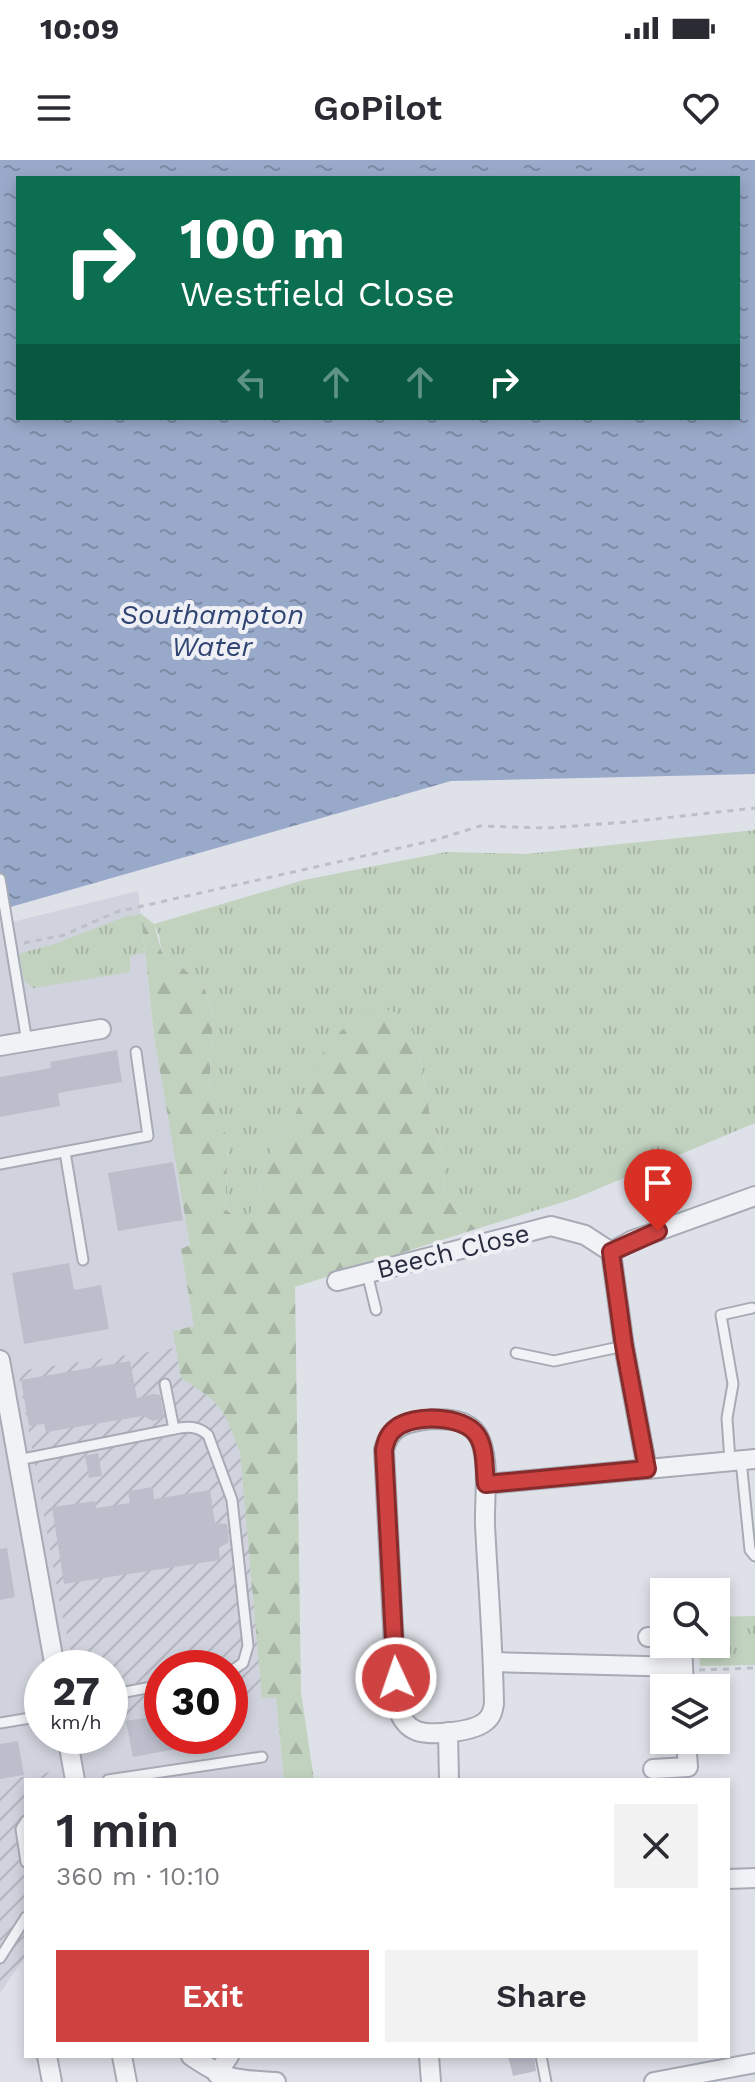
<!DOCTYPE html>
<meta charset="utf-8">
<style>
body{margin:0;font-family:"Work Sans",sans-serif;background:#f2f2f3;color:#2b2b33;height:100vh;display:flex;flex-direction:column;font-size:30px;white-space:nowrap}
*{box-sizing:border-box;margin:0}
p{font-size:26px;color:#7c7c81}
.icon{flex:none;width:44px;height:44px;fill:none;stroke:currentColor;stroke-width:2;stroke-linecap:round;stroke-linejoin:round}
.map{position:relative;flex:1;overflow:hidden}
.details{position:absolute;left:24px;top:1618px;width:706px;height:280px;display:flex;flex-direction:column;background:#fff;border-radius:0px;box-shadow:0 4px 12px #0003}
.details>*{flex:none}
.guide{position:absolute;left:16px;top:16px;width:724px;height:244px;border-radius:0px;box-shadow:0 4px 12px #0003;background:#0b6e4f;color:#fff;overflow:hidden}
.buttons{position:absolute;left:650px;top:1418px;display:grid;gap:16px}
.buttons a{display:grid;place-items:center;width:80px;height:80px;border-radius:0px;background:#fff;box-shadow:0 4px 12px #0003;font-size:40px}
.speed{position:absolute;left:24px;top:1490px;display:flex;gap:16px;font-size:40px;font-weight:700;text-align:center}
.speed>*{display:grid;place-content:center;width:104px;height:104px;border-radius:50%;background:#fff;box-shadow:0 4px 12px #0003;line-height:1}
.speed small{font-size:20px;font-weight:400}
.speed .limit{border:12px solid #d22;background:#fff;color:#111}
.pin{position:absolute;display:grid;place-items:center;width:68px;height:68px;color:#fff;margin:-82px -34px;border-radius:50% 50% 50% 0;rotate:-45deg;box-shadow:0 0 8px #0007}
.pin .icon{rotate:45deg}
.me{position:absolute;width:88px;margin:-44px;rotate:357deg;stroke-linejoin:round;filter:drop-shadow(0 0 6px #0008)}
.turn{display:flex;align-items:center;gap:28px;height:168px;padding:0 32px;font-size:36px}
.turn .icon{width:104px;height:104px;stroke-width:2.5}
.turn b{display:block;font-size:56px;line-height:68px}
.lanes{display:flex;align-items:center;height:76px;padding:0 32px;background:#0003;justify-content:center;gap:40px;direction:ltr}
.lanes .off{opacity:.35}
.round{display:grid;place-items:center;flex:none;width:84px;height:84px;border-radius:0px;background:#f2f2f3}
.head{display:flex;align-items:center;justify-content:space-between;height:136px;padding:0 32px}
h1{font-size:48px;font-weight:600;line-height:60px}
.button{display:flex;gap:16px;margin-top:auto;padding:16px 32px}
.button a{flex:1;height:92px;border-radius:0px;background:#cf4242;color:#fff;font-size:32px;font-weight:600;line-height:92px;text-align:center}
.button a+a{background:#f2f2f3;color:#2b2b33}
.status{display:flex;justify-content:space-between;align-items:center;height:56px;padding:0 40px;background:#fff;direction:ltr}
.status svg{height:22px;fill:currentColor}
header{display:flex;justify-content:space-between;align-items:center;height:104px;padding:0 32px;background:#fff;font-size:36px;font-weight:600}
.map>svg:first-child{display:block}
</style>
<div class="status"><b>10:09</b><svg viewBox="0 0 49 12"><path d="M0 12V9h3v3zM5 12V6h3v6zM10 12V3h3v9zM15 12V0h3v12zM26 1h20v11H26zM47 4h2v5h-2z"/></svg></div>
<header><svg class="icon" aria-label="menu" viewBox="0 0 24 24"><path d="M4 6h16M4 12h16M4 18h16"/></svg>GoPilot<svg class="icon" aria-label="heart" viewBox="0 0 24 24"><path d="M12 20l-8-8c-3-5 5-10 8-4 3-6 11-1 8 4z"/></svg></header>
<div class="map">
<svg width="755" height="1922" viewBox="0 0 755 1922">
<defs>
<pattern id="industrial-furrows" width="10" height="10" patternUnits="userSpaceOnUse" patternTransform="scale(2)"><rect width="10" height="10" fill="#d0d3dd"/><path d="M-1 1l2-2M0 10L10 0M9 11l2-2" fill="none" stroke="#b3b5bf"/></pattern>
<pattern id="grass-tufts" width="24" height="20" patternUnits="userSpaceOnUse" patternTransform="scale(2)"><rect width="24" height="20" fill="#c1d2bf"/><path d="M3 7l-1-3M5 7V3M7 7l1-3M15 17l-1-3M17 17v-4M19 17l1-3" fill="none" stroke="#a6b4a5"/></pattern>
<pattern id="forest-firs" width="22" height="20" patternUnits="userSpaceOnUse" patternTransform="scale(2)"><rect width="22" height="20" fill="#c1d2bf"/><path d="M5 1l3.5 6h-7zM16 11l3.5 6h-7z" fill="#a6b4a5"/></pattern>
<pattern id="water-ripples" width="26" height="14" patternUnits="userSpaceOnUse" patternTransform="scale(2)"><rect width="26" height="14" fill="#99a9c9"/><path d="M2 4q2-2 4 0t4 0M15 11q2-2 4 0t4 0" fill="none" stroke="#7d8aa5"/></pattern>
</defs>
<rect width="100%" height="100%" fill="#dee1e8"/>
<!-- built -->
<path fill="#d0d3dd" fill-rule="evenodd" d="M 138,731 L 154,876 L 191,1085 L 181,1090 L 195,1166 L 173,1171 L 181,1218 L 215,1240 L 240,1292 L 262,1538 L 276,1536 L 284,1620 L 58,1620 L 56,1611 L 0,1621 L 0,765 ZM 42,1508 L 110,1508 L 110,1576 L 42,1576 ZM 162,1508 L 230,1508 L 230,1576 L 162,1576 Z"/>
<!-- industrial -->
<g fill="url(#industrial-furrows)">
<path d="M 176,1188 L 181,1218 L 215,1240 L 226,1254 L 240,1292 L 262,1533 L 230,1539 L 230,1508 L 162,1508 L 162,1552 L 110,1562 L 110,1508 L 75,1508 L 61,1450 L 18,1211 Z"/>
<path d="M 56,1611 L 58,1620 L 26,1620 L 26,1796 L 0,1833 L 0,1621 Z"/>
</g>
<!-- grass -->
<g fill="url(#grass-tufts)">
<path d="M 755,670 L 755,963 L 576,1038 L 476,1069 L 453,1047 L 445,1034 L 441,987 L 430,956 L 420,896 L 412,870 L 308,927 L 295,955 L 278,978 L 265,1004 L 259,1032 L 245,1066 L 225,1049 L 228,982 L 209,932 L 213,858 L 205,829 L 181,806 L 162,793 L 159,775 L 154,764 L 304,720 L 446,692 L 526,694 Z"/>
<path d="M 141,754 L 145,793 L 130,796 L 130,812 L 33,828 L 24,820 L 19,794 L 57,783 L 124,757 Z"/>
<path d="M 755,1456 L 755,1505 L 700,1506 L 699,1484 L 716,1484 L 716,1457 Z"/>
</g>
<!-- forest -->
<path fill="url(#forest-firs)" d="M 141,754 L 154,764 L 162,793 L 181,806 L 205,829 L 213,858 L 209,932 L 228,981 L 225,1049 L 245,1065 L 259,1032 L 265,1004 L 278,978 L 295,955 L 322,894 L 341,871 L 358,857 L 375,851 L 390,850 L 403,856 L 412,870 L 420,896 L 430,956 L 441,987 L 445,1034 L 453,1047 L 476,1069 L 295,1127 L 301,1532 L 314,1620 L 284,1620 L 276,1537 L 262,1538 L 240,1292 C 223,1246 223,1245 181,1218 L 173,1171 L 194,1166 L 181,1089 L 190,1085 L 154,876 Z"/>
<!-- water -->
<path fill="url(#water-ripples)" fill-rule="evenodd" d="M 0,0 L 755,0 L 755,614 L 451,621 L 0,750 ZM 18,18 L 738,18 L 738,258 L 18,258 Z"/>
<!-- building -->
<g fill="#bcbfcb">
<path d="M 117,890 L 122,922 L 58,933 L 60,946 L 0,957 L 0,917 L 51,908 L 50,902 Z"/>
<path d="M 173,1002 L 183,1060 L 118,1071 L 108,1013 Z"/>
<path d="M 69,1103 L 74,1130 L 101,1125 L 109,1169 L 24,1184 L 12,1113 Z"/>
<path d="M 130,1201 L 137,1238 L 153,1234 L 160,1235 L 164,1256 L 162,1258 L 153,1261 L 143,1256 L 46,1272 L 44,1264 L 29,1266 L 21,1220 Z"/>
<path d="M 98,1293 L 102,1316 L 89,1318 L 85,1296 Z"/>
<path d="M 153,1327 L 154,1339 L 210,1330 L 215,1363 L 227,1364 L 229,1382 L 219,1388 L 220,1400 L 64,1424 L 52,1347 L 95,1341 L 96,1348 L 130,1343 L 128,1331 Z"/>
<path d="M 7,1388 L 15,1437 L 0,1440 L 0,1389 Z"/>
<path d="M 162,1555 L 162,1576 L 213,1576 L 214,1582 L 133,1597 L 126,1561 Z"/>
<path d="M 18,1581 L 24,1615 L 0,1619 L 0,1584 Z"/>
<path d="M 508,1896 L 534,1896 L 536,1911 L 513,1916 Z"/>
</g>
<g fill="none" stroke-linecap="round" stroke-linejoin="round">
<!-- lane casing -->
<g stroke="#a7abb5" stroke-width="13">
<g id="lane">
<path d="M 0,719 L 27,882"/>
<path d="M 65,992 L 83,1100"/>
<path d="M 0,1004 L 148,976 L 136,892"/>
<path d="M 367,1113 L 376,1150"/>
<path d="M 516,1193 L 554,1201 L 624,1186"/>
<path d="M 174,1269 C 187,1266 198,1266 208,1275 L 232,1340 L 248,1486 L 243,1503 L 230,1512"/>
<path d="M 18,1300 L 174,1269 L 165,1224"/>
<path d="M 741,1300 L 750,1390 L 755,1396"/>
<path d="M 730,1301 L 727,1258 L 733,1224 L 721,1155 L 752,1148"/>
<path d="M 110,1535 L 162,1525"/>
<path d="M 0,1563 L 42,1556"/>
<path d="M 108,1620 L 262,1597"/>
<path d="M 26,1661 L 21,1669 L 26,1702"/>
<path d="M 0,1798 L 26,1757"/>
<path d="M 541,1896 L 546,1922"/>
</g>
</g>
<!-- street casing -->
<g stroke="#a7abb5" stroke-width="22">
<g id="street">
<path d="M 0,886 L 101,869"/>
<path d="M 337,1121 L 551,1066 L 585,1075 L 611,1092"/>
<path d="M 0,1200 L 55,1508"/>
<path d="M 432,1259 C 448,1259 466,1259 477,1274 C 491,1295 484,1340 485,1365 C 488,1424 493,1484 494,1544 C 493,1550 492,1556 486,1561 C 474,1572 432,1576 417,1571 C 406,1567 400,1556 397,1546 L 384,1290 C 390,1264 409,1262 432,1259 Z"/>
<path d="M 647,1309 L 624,1186 L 611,1092 L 633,1080 L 755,1036"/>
<path d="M 486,1324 L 755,1299"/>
<path d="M 648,1477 L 664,1477"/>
<path d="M 682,1484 L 683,1507"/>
<path d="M 493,1502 L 683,1507 L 684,1528"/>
<path d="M 448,1572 L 449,1620"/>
<path d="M 67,1576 L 75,1620"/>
<path d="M 653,1609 L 688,1607 L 686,1580"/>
<path d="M 728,1719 L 755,1718"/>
<path d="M 47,1896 L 52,1922"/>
<path d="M 122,1896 L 127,1922"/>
<path d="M 191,1896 C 226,1920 235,1920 276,1922"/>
<path d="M 429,1896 L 431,1922"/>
<path d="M 217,1914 L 229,1896"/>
<path d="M 654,1922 L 755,1903"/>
</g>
</g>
<!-- path -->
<g stroke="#bcbfc6" stroke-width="3" stroke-dasharray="6 6" stroke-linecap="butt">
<path d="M 24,783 L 64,775 L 116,752 L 435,680 L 480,666 L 547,668 L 628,662 L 755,648"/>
<path d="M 699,1510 L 755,1508"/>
</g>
<!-- lane -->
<use href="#lane" stroke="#f1f2f6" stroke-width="9"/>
<!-- street -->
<use href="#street" stroke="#f1f2f6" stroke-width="18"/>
</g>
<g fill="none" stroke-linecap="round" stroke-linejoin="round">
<!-- route casing -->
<g stroke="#872b2b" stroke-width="20">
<path id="route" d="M 396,1518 L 384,1290 C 386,1281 388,1274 396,1268 C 413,1254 464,1255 477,1275 C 486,1288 484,1309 486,1324 L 647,1309 L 624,1186 L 611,1092 L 658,1071"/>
</g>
<!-- route -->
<use href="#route" stroke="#cf4242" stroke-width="14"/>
</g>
<g text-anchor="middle" stroke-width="8" stroke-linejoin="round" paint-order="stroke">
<!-- street labels -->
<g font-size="26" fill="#272c3f" stroke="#eef0f6">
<text transform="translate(453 1091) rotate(-14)" y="9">Beech Close</text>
</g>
<!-- water labels -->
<g font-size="28" font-style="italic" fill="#314573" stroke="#eef0f6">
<text x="212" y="464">Southampton<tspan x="212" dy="32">Water</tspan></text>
</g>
</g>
</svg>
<div class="buttons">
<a><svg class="icon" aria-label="search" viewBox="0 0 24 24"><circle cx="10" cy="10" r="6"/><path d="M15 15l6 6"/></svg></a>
<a><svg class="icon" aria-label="layers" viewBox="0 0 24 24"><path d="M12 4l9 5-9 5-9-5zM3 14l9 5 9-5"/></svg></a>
</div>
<div class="speed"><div>27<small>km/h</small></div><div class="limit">30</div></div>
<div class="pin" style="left:658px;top:1071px;background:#d93025"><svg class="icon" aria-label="arrive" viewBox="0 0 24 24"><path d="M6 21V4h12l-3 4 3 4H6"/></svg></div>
<svg class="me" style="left:396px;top:1518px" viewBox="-20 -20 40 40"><circle r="17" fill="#cf4242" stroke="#fff" stroke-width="3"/><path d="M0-11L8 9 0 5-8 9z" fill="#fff"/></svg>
<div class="guide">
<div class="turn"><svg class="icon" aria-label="right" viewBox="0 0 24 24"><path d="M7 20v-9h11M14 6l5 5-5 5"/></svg><div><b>100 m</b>Westfield Close</div></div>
<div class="lanes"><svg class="icon off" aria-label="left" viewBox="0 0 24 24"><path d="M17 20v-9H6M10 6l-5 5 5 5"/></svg><svg class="icon off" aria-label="ahead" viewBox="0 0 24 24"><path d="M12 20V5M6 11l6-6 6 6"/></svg><svg class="icon off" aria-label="ahead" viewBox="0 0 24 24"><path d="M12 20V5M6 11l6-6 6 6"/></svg><svg class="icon" aria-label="right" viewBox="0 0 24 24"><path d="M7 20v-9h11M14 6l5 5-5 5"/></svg></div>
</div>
<section class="details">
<div class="head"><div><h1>1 min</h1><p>360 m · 10:10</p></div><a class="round"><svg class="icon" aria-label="close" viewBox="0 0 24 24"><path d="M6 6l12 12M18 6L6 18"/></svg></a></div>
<div class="button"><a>Exit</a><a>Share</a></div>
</section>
</div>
